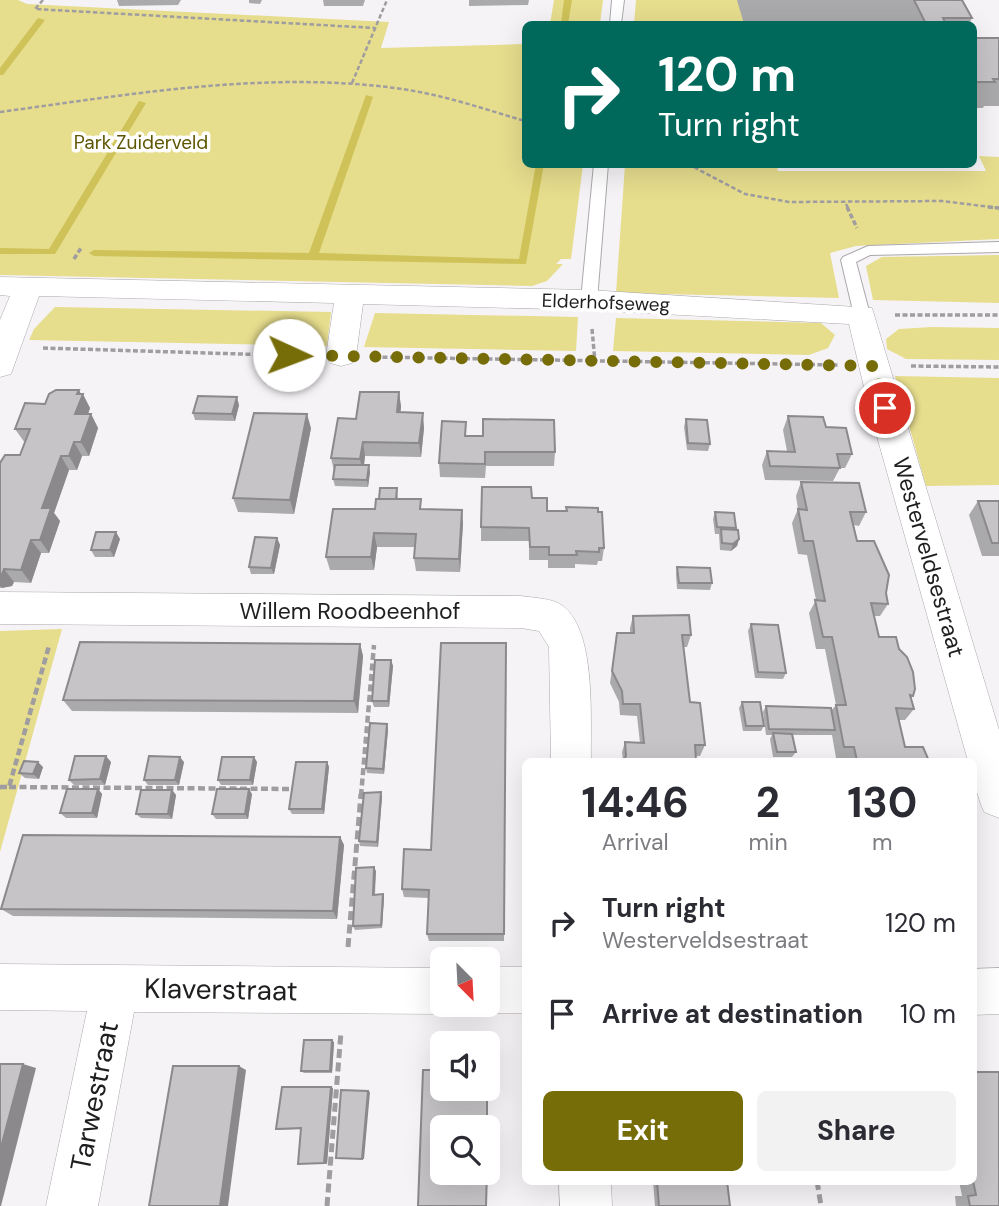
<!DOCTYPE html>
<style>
body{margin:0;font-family:"DM Sans",sans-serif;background:#f2f2f3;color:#2b2b33;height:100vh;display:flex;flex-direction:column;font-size:26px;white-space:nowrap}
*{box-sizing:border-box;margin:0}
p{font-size:23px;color:#7c7c81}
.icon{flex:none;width:38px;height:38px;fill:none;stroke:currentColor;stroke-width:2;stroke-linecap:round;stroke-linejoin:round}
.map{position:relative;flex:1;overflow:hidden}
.details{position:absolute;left:522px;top:758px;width:455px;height:427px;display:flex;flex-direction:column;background:#fff;border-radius:10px;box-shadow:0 7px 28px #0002}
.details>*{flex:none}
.top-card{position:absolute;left:522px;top:21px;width:455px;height:147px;border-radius:10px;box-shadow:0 7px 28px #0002;background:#00695c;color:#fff;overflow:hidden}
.needle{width:46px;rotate:156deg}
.buttons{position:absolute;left:430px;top:947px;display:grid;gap:14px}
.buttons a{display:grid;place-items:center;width:70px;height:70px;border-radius:10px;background:#fff;box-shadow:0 7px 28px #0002;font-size:35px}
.pin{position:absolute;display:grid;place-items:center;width:60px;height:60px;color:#fff;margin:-30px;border:4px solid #fff;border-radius:50%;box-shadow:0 2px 7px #0007}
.me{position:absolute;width:77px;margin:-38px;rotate:92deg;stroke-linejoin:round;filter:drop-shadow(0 0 5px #0008)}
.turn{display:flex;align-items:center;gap:24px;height:147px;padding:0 21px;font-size:32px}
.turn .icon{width:91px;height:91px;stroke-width:2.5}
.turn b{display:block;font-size:49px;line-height:60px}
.eta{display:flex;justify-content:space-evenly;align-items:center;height:119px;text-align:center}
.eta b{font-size:42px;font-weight:700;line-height:49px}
.button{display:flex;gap:14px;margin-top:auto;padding:14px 21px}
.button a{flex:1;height:80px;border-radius:10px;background:#776d08;color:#fff;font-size:28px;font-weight:700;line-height:80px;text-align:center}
.button a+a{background:#f2f2f3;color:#2b2b33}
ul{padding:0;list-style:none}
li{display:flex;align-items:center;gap:21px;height:91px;padding:0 21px}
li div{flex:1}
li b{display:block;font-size:26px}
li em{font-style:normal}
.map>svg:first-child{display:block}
</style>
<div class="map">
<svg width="999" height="1206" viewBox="0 0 999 1206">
<rect width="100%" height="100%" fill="#f6f3f7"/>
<!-- green -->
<g fill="#e6dd8d">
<path d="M 0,0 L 18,0 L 27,4 L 389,22 L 381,48 L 525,44 L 525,164 L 583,165 L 571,259 L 561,259 L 556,264 L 563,264 L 547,281 L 532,286 L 0,275 Z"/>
<path d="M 554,0 L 603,0 L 600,24 L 550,24 Z"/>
<path d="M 636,0 L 738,0 L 904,24 L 634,24 Z"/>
<path d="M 979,156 L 999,157 L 999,239 L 856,246 L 830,253 L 839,298 L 616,293 L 625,165 L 776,164 L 778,171 L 986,171 Z"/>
<path d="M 999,255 L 999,303 L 873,300 L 866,266 L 882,257 Z"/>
<path d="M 55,307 L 331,312 L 327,346 L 29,340 L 34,329 Z"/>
<path d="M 375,313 L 578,317 L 576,351 L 364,347 Z"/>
<path d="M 616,318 L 821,323 L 835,335 L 828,348 L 809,355 L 613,351 Z"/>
<path d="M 932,327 L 999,328 L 999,360 L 906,359 L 887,349 L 886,339 L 899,329 Z"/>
<path d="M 895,376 L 999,378 L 999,485 L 926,486 Z"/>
<path d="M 62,629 L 0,852 L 0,631 Z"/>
</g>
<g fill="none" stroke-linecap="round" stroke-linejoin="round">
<!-- stream -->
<g fill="#cec258" fill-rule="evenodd">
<path d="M 564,0 L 572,0 L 568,24 L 561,24 Z"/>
<path d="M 38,18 L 45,20 L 3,75 L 0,75 L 0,68 Z"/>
<path d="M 366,95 L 373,97 L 319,253 L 519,259 L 536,164 L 544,164 L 526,264 L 94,256 L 89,253 L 94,250 L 309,253 Z"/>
<path d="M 139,101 L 146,103 L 55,254 L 0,254 L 0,248 L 49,249 Z"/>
</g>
<!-- lane casing -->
<g stroke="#aba8ac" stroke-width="2">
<g id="lane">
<path d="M 612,0 L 624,0 L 621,24 L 610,24 Z"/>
<path d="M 594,164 L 608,164 L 597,300 L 589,305 L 581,300 Z"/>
<path d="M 999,242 L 999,252 L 870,255 L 856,262 L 870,315 L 862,320 L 854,315 L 841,260 L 843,257 L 868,246 Z"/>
</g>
</g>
<!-- street casing -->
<g stroke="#aba8ac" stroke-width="1">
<g id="street">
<path d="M 0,277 L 589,290 L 872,308 L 999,730 L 999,818 L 984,812 C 977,795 973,780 973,761 L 968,761 L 869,408 L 849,324 L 589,310 L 363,304 L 356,356 L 352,363 L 341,366 L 330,363 L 326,356 L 334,303 L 39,296 L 11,374 L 0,377 L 0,320 L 10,296 L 0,295 Z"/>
<path d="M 0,592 L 521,596 C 533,598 553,598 563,606 C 597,632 590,721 591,761 L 551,761 L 549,647 L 539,631 L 521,628 L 0,624 Z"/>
<path d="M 0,964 L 443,968 L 443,1004 L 461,1004 L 443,1014 L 134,1012 L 98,1206 L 46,1206 L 87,1011 L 0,1010 Z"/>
<path d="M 488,967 L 525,967 L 525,1013 L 488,1013 L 471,1007 L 488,1004 Z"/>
<path d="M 999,968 L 999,1014 L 973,1015 L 973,969 Z"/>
<path d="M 559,1181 L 611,1181 L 612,1206 L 560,1206 Z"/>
</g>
</g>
<!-- path-far3 -->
<g stroke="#9f9da0" stroke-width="2.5" stroke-dasharray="4.5 2.5" stroke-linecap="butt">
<path d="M 43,0 L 35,9 L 375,28"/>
<path d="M 352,83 L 387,0"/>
<path d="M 0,112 C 133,94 268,70 402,89 C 444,95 484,109 525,121"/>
<path d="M 688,164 L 745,194 L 789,202 L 942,201 L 999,208"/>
<path d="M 846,204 L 848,208"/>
</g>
<!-- path-far2 -->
<g stroke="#9f9da0" stroke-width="3.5" stroke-dasharray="5 2.5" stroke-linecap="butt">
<path d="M 847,207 L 857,228"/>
<path d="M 988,207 L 999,208"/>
<path d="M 74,259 L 81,248"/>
<path d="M 895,315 L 999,315"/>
<path d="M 592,329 L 595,362"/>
<path d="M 43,348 L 307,356"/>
<path d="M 375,357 L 839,365"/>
<path d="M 911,366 L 999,367"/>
</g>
<!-- path-far1 -->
<g stroke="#9f9da0" stroke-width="4.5" stroke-dasharray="7 3.5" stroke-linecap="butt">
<path d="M 0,787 L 9,787 L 49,646"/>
<path d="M 9,787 L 290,789"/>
<path d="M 361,796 L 374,645"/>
</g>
<!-- path -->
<g stroke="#9f9da0" stroke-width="5" stroke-dasharray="9 4.5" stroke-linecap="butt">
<path d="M 348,947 L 361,794"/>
<path d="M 817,1181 L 821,1206"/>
<path d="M 327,1206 L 341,1032"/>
</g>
<!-- lane -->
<use href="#lane" fill="#fff" fill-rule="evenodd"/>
<!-- street -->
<use href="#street" fill="#fff" fill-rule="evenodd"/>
</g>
<!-- wall -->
<g fill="#aaa9ab">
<path d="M 117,0 L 181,0 L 178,5 L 119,6 Z"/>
<path d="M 249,0 L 262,0 L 260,4 L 249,3 Z"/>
<path d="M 323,0 L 365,0 L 363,6 L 324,6 Z"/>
<path d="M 469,0 L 529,0 L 528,5 L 469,6 Z"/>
<path d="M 737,0 L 962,0 L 972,18 L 969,24 L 744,24 Z"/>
<path d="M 973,38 L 999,38 L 999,106 L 984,106 L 983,108 L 973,108 Z"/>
<path d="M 399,392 L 401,407 L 400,413 L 424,428 L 421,457 L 365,456 L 364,465 L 370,472 L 368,487 L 335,486 L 333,479 L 334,471 L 331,458 L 356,419 Z"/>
<path d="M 81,394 L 90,408 L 88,414 L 91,414 L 98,428 L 89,456 L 82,456 L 77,470 L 69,470 L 54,513 L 60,521 L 49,553 L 41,553 L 31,583 L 14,582 L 12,586 L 0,588 L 0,463 L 20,455 L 25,443 L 15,429 L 45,404 Z"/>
<path d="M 239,405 L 235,421 L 195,420 L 193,413 Z"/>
<path d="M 788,416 L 826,427 L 852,454 L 845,468 L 840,468 L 833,481 L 765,480 L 762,465 L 767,451 L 787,451 L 783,430 Z"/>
<path d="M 686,419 L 710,444 L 708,451 L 687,450 L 684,427 Z"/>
<path d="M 311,428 L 294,514 L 238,512 L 233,498 Z"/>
<path d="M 467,436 L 555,452 L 554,466 L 486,466 L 485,478 L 440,477 L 439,463 Z"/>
<path d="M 801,482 L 866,512 L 859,526 L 854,525 L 857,541 L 886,593 L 888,604 L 880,616 L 874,616 L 879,637 L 913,696 L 911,698 L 914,709 L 905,720 L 899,720 L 905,747 L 929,761 L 847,761 L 846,758 L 836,758 L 832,735 L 793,735 L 796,752 L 792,757 L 773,757 L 770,739 L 772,735 L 766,735 L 763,712 L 766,706 L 831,711 L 836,705 L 825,649 L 816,649 L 809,613 L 816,600 L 807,555 L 798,554 L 792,523 L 798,509 L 796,496 Z"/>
<path d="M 397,488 L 398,499 L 422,509 L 463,523 L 460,572 L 416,571 L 414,558 L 415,547 L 377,547 L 374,570 L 330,570 L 326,557 L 375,509 L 379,499 Z"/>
<path d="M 532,498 L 547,511 L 604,548 L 602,561 L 598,561 L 597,565 L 575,564 L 575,568 L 548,568 L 548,560 L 529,560 L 529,541 L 481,541 L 481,527 Z"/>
<path d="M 978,501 L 999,501 L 999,556 L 982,556 L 969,515 Z"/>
<path d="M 715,512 L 736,528 L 735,530 L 739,539 L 737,546 L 731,551 L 720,550 L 719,534 L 715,534 L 713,519 Z"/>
<path d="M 277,538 L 280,545 L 274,574 L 251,574 L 249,567 Z"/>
<path d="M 120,539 L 114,557 L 95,557 L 91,550 Z"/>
<path d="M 677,567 L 712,583 L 710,590 L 677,589 L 676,574 Z"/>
<path d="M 633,616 L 691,635 L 687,647 L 683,647 L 690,702 L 705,745 L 700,756 L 623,760 L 622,752 L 625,742 L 640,743 L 637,716 L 620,715 L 619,702 L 610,683 L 617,633 L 630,633 L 630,628 Z"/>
<path d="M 751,624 L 786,673 L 783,679 L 755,678 L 748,631 Z"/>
<path d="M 506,643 L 504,941 L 429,941 L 427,934 L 429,898 L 404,897 L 402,889 L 431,850 Z"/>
<path d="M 360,644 L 363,656 L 358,713 L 72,711 L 63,700 Z"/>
<path d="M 391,660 L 393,666 L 389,707 L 374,707 L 372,701 Z"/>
<path d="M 742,702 L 764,726 L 761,731 L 743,731 L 739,708 Z"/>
<path d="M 387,724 L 388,730 L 384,774 L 367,773 L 366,768 Z"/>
<path d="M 254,757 L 257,762 L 253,785 L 221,785 L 218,780 Z"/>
<path d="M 111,762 L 105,785 L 74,785 L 69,780 Z"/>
<path d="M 184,762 L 179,785 L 148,785 L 144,780 Z"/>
<path d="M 327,762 L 329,767 L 324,814 L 292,814 L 289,809 Z"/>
<path d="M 43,767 L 39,779 L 25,778 L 19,773 Z"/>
<path d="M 98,789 L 102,794 L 97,818 L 66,818 L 60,813 Z"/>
<path d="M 172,790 L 176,795 L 172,819 L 141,818 L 136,814 Z"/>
<path d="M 252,794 L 248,819 L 216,819 L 212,814 Z"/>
<path d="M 382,797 L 378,847 L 360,846 L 359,841 Z"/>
<path d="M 340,837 L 344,845 L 337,919 L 13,916 L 1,909 Z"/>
<path d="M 376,871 L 375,895 L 383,894 L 384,898 L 382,928 L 355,930 L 353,926 Z"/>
<path d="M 334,1042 L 332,1073 L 304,1073 L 301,1071 Z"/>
<path d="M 333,1088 L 327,1164 L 298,1164 L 301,1129 L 279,1130 L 276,1129 Z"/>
<path d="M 653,1181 L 727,1181 L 730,1206 L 655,1206 Z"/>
<path d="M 959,1181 L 973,1181 L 999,1206 L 956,1206 L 955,1196 L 962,1196 Z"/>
</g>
<!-- shaded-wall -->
<g fill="#8b898b">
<path d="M 79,390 L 82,396 L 83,394 L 90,408 L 83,428 L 75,414 L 77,394 Z"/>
<path d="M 399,392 L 401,407 L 399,427 L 397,412 Z"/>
<path d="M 237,397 L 239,405 L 235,421 L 232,414 Z"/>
<path d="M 423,413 L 424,428 L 421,457 L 419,443 Z"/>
<path d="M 91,414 L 98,428 L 89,456 L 81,442 Z"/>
<path d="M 307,414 L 311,428 L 294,514 L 290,500 Z"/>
<path d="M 74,442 L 82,456 L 77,470 L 69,456 Z"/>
<path d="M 363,442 L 365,456 L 363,473 L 360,459 Z"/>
<path d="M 61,456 L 69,470 L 54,513 L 60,521 L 49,553 L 40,540 L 42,508 Z"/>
<path d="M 369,465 L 370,472 L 368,487 L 367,480 Z"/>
<path d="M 462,510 L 463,523 L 460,572 L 459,559 Z"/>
<path d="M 116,532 L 120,539 L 114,557 L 110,550 Z"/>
<path d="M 374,533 L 377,547 L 374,570 L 371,557 Z"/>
<path d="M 277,538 L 280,545 L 274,574 L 271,568 Z"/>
<path d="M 739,539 L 737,546 L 731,551 L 733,544 Z"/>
<path d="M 31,540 L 41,553 L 31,583 L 21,570 Z"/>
<path d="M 4,569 L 14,582 L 12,586 L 2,588 L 0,586 L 0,574 Z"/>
<path d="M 360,644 L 363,656 L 358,713 L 354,701 Z"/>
<path d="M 391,660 L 393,666 L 389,707 L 388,701 Z"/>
<path d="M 387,724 L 388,730 L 384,774 L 383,769 Z"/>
<path d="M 106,756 L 111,762 L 105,785 L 100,779 Z"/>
<path d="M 180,757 L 184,762 L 179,785 L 175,780 Z"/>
<path d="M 254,757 L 257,762 L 253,785 L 250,780 Z"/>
<path d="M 38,762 L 43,767 L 39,779 L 33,774 Z"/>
<path d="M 327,762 L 329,767 L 324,814 L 322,809 Z"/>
<path d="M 98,789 L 102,794 L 97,818 L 92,813 Z"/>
<path d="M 249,789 L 252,794 L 248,819 L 245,814 Z"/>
<path d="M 172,790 L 176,795 L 172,819 L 168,814 Z"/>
<path d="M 381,792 L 382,797 L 378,847 L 377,842 Z"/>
<path d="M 340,837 L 344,845 L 337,919 L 333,911 Z"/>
<path d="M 374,867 L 376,871 L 374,899 L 373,895 Z"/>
<path d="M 383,894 L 384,898 L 382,928 L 381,925 Z"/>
<path d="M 332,1040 L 334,1042 L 332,1073 L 330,1071 Z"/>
<path d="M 23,1064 L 36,1068 L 1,1206 L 0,1206 L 0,1151 Z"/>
<path d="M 239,1066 L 246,1070 L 228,1206 L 220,1206 Z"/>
<path d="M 331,1087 L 333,1088 L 327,1164 L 324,1163 Z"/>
<path d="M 368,1091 L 370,1092 L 364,1159 L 362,1159 Z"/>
</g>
<!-- building -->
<g fill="#c6c4c7" stroke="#8b898b" stroke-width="2">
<path d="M 914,0 L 962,0 L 972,18 L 943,18 L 946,24 L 926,24 Z"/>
<path d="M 973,38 L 999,38 L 999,79 L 993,79 L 995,82 L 973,82 Z"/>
<path d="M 56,390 L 79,390 L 77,394 L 83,394 L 75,414 L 91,414 L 81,442 L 74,442 L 69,456 L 61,456 L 42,508 L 51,508 L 40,540 L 31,540 L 21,570 L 4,569 L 2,574 L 0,574 L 0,463 L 5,455 L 20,455 L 30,429 L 15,429 L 25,403 L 45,404 L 49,394 Z"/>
<path d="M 360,392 L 399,392 L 397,412 L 423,413 L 419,443 L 363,442 L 360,459 L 331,458 L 338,418 L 356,419 Z"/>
<path d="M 198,396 L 237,397 L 232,414 L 193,413 Z"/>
<path d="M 254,413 L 307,414 L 290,500 L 233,498 Z"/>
<path d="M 788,416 L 823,417 L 826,427 L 846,428 L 852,454 L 837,454 L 840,468 L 770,466 L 767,451 L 795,452 Z"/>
<path d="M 483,419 L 554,420 L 555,452 L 485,452 L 485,464 L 439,463 L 442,421 L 466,422 L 465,436 L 483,436 Z"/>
<path d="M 686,419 L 707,420 L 710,444 L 688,443 Z"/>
<path d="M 335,465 L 369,465 L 367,480 L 333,479 Z"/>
<path d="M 801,482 L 859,483 L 866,512 L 850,512 L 857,541 L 874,541 L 889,575 L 886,593 L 888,604 L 871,603 L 879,637 L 896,637 L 899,649 L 907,657 L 913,672 L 915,689 L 913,696 L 910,695 L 914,709 L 896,708 L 905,747 L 923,747 L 929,761 L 857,761 L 854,747 L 844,747 L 836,705 L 846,705 L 832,637 L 823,637 L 815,600 L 825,601 L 813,541 L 804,541 L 798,509 L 807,510 Z"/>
<path d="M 482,487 L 531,487 L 532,498 L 547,498 L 547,511 L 567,511 L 566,507 L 598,508 L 598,512 L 602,512 L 604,548 L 599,548 L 599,552 L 576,551 L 577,555 L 549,555 L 549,547 L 530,547 L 529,528 L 481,527 Z"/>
<path d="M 380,488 L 397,488 L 396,499 L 379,499 Z"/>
<path d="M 376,499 L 421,499 L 420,509 L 462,510 L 459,559 L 414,558 L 416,534 L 374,533 L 371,557 L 326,557 L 333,509 L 375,509 Z"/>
<path d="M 978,501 L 999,501 L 999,543 L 992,543 Z"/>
<path d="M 715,512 L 734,513 L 736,528 L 717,527 Z"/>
<path d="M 721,529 L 738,530 L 739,539 L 733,544 L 722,543 Z"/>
<path d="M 96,532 L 116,532 L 110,550 L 91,550 Z"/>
<path d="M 255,537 L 277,538 L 271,568 L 249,567 Z"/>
<path d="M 677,567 L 710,568 L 712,583 L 679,583 Z"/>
<path d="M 689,615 L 691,635 L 682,635 L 690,702 L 700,703 L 705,745 L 695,745 L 696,761 L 622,761 L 626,756 L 625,742 L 644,743 L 640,704 L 623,704 L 622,691 L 612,671 L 617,633 L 634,633 L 633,616 Z"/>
<path d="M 751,624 L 778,625 L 786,673 L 758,672 Z"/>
<path d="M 80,642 L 360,644 L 354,701 L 63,700 Z"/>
<path d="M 441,643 L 506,643 L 504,934 L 427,934 L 429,890 L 402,889 L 404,849 L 431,850 Z"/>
<path d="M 375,660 L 391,660 L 388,701 L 372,701 Z"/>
<path d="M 742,702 L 760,702 L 764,726 L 746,726 Z"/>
<path d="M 766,706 L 831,708 L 835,730 L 769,729 Z"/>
<path d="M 370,723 L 387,724 L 383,769 L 366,768 Z"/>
<path d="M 773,733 L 792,734 L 796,752 L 777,752 Z"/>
<path d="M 75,756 L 106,756 L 100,779 L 69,780 Z"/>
<path d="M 149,756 L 180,757 L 175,780 L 144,780 Z"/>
<path d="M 222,757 L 254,757 L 250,780 L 218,780 Z"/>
<path d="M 24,761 L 38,762 L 33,774 L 19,773 Z"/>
<path d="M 296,762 L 327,762 L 322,809 L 289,809 Z"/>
<path d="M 67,789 L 98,789 L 92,813 L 60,813 Z"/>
<path d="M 217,789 L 249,789 L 245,814 L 212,814 Z"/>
<path d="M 141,790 L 172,790 L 168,814 L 136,814 Z"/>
<path d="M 381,792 L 377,842 L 359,841 L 364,793 Z"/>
<path d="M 23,835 L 340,837 L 333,911 L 1,909 Z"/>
<path d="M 374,867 L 373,895 L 383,894 L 381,925 L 353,926 L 356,868 Z"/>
<path d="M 304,1040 L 332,1040 L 330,1071 L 301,1071 Z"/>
<path d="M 0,1064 L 23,1064 L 0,1151 Z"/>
<path d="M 173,1066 L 239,1066 L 220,1206 L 149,1206 Z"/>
<path d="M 423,1070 L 443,1070 L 443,1088 L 487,1088 L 487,1127 L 443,1127 L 443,1172 L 487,1172 L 486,1206 L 418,1206 Z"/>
<path d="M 973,1072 L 999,1072 L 999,1206 L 970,1206 L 968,1196 L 976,1195 L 973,1181 Z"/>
<path d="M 282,1087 L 331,1087 L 324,1163 L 298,1164 L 301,1128 L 276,1129 Z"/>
<path d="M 341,1090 L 368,1091 L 362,1159 L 336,1158 Z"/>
<path d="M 657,1181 L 727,1181 L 730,1206 L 659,1206 Z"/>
</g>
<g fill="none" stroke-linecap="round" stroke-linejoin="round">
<!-- route -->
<path stroke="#776d08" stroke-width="12" stroke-dasharray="0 21.6" d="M 289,355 L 875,366 L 885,408"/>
</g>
<g text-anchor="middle" stroke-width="7" stroke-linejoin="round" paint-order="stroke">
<!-- far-park labels -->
<g font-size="19" fill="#5e5500" stroke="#fff">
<text x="141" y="149">Park Zuiderveld</text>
</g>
<!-- far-street labels -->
<g font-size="19" fill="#1e1d1f" stroke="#fff">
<text transform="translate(606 302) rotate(2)" y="7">Elderhofseweg</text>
</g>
<!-- street labels -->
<g font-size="23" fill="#1e1d1f" stroke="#fff">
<text transform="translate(929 557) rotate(74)" y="8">Westerveldsestraat</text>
<text x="350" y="619">Willem Roodbeenhof</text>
</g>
<!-- near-street labels -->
<g font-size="28" fill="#1e1d1f" stroke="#fff">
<text transform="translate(221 989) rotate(1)" y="10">Klaverstraat</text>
<text transform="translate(94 1096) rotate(-79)" y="10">Tarwestraat</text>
</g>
</g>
</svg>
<div class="buttons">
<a><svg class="needle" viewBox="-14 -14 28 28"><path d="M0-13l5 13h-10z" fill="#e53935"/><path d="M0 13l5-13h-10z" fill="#7c7c81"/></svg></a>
<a><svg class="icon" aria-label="sound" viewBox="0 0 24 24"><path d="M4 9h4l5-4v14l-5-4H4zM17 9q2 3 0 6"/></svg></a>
<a><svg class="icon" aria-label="search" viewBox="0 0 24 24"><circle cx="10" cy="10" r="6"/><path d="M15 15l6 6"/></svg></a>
</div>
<div class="pin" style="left:885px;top:408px;background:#d93025"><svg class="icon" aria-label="arrive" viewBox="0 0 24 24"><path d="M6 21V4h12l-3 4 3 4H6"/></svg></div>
<svg class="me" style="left:289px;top:355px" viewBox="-20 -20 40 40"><circle r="19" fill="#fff"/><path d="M0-13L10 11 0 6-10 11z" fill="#776d08"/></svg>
<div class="top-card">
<div class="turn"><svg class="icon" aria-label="right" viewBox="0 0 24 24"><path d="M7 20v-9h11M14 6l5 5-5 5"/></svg><div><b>120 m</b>Turn right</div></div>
</div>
<section class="details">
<div class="eta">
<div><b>14:46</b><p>Arrival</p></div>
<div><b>2</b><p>min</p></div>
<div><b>130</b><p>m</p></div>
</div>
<ul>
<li><svg class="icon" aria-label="right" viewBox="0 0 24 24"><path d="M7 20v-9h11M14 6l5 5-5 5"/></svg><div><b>Turn right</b><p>Westerveldsestraat</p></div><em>120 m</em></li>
<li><svg class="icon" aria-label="arrive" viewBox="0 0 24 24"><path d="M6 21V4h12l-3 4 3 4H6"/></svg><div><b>Arrive at destination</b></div><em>10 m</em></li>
</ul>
<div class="button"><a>Exit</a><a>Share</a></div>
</section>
</div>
